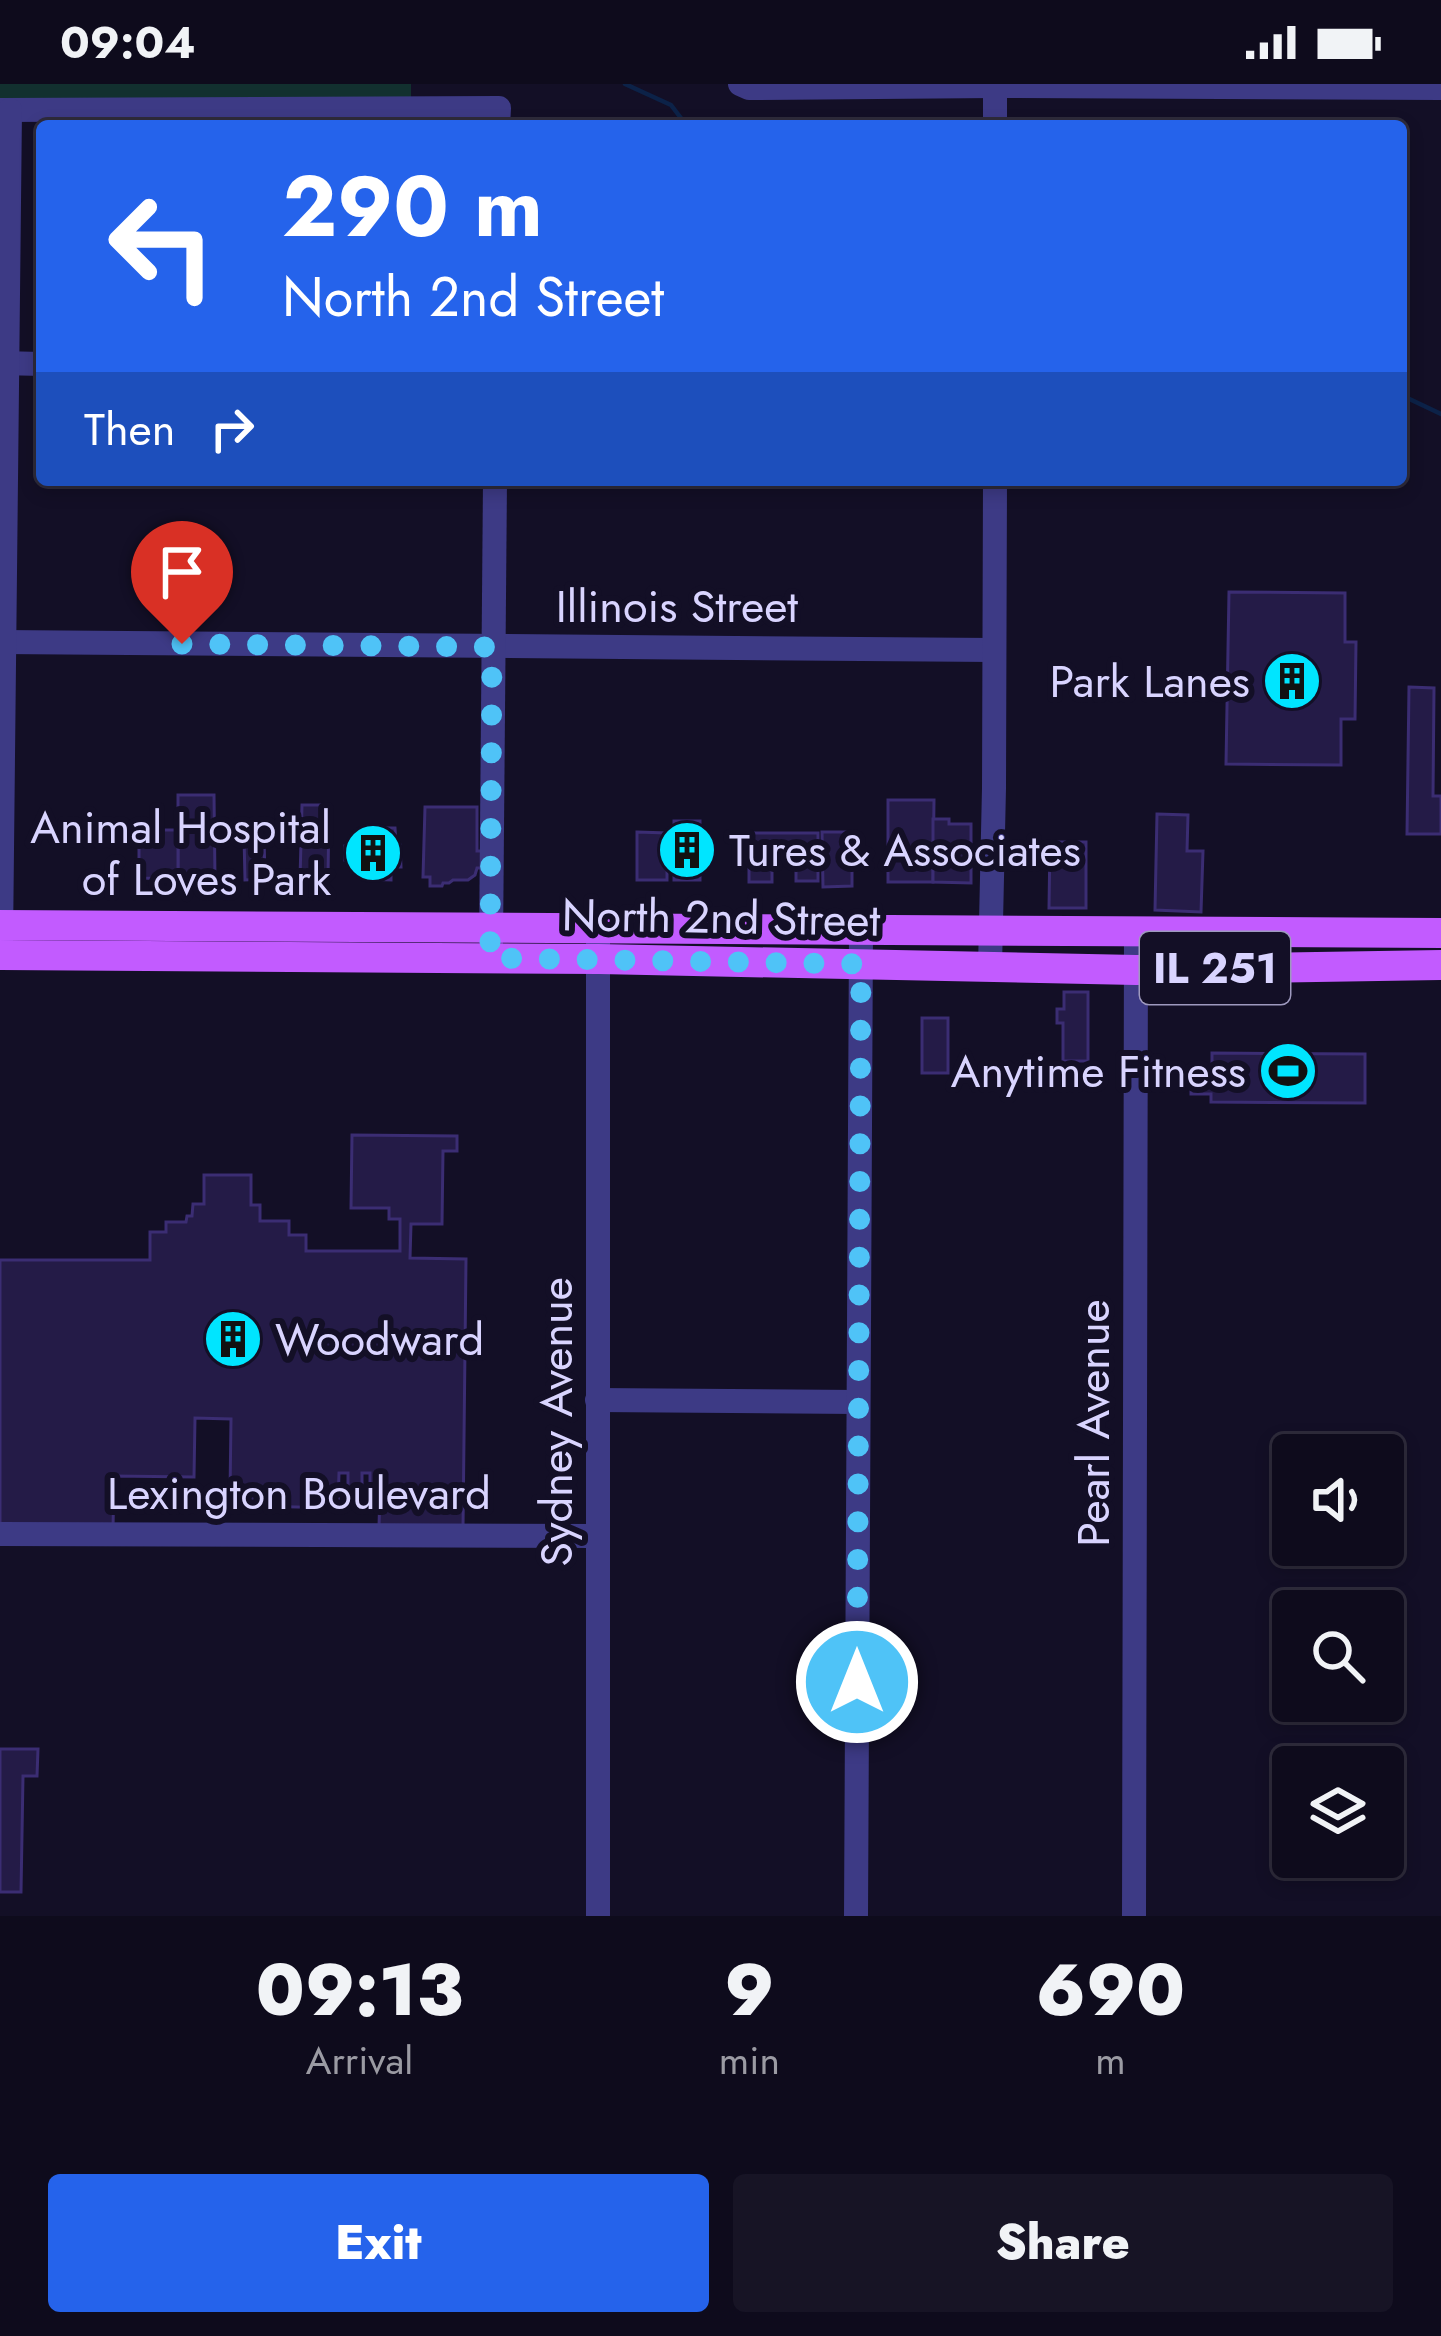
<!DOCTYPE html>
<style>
body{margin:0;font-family:Jost,sans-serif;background:#171425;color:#f1f3f6;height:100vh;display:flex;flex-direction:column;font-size:45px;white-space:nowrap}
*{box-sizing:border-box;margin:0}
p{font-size:39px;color:#9b9ba3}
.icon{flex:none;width:66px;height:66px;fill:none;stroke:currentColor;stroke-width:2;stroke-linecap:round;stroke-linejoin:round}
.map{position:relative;height:1832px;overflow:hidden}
.panel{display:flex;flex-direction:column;background:#0e0b1c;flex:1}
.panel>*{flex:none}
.guide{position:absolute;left:36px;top:36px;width:1371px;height:366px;border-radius:12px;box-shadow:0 6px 18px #0003,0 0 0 3px #2e2b3b;background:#2563eb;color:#fff;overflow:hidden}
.buttons{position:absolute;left:1272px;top:1350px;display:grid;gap:24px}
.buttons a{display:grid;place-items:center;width:132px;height:132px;border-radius:12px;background:#0e0b1c;box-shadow:0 6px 18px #0003,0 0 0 3px #2e2b3b;font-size:60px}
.pin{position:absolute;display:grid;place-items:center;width:102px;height:102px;color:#fff;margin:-123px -51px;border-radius:50% 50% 50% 0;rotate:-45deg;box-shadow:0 0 12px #0007}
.pin .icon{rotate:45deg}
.me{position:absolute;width:132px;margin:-66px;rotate:0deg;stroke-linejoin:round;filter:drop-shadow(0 0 9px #0008)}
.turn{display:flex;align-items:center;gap:42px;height:252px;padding:0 48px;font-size:54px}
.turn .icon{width:156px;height:156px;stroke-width:2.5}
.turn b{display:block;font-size:84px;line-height:102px}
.then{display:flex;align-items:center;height:114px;padding:0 48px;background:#0003;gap:24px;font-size:45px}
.eta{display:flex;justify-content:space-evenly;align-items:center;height:204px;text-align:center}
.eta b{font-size:72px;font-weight:800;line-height:84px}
.cta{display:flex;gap:24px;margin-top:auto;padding:24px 48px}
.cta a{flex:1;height:138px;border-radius:12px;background:#2563eb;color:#fff;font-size:48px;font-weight:800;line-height:138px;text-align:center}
.cta a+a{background:#171425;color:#f1f3f6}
.status{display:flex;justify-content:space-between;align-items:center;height:84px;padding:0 60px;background:#0e0b1c;direction:ltr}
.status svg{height:33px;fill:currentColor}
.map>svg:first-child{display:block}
</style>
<div class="status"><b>09:04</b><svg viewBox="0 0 49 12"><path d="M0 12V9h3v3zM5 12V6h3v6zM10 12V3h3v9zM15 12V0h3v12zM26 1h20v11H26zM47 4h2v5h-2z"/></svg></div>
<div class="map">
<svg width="1441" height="1832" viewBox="0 0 1441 1832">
<rect width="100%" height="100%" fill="#130f26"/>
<!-- green -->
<path fill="#12302f" d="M 0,0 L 411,0 L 411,16 L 0,14 Z"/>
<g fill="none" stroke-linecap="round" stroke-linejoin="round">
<!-- stream -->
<g stroke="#0c2248" stroke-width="4.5">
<path d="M 625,0 L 671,21 L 687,42"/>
<path d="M 1401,311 L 1441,330"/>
</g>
</g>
<!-- building -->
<g fill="#241b47" stroke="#3b2d73" stroke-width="3">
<path d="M 1229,508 L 1345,509 L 1345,558 L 1356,558 L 1355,635 L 1341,635 L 1341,681 L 1226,680 Z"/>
<path d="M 1409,603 L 1434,604 L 1433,712 L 1441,712 L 1441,750 L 1407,750 Z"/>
<path d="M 178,711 L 214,711 L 215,795 L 178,795 Z"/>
<path d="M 888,716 L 934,716 L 933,798 L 888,798 Z"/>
<path d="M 302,721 L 329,721 L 328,795 L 300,795 Z"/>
<path d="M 425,723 L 477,723 L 477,767 L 483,767 L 483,784 L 477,784 L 475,791 L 468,796 L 453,796 L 449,799 L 443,799 L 442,802 L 430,802 L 430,793 L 423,793 Z"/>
<path d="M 1157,730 L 1188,731 L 1187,767 L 1203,767 L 1201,828 L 1155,826 Z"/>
<path d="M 933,735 L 949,735 L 949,740 L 971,740 L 971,799 L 933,798 Z"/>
<rect x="674" y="737" width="26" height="59"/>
<path d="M 382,744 L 395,744 L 396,761 L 400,761 L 401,783 L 391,783 L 391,796 L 364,795 L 363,776 L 345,776 L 345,762 L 382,761 Z"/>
<path d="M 139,746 L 178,746 L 178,795 L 139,794 Z"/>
<path d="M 637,748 L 667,749 L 667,796 L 637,796 Z"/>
<path d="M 822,748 L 852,748 L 852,802 L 823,803 Z"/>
<path d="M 749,749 L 818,749 L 818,797 L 796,797 L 796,773 L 772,773 L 772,798 L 749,798 Z"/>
<path d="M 244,752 L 264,752 L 265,795 L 245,796 Z"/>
<path d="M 1050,758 L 1086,758 L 1086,824 L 1049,824 Z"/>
<path d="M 1064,908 L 1088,908 L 1088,977 L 1063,977 L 1063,939 L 1057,939 L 1057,925 L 1064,925 Z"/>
<rect x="922" y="934" width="26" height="55"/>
<path d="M 1212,969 L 1365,970 L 1365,1019 L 1211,1018 L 1211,1010 L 1191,1010 L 1191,987 L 1212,987 Z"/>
<path d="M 352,1051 L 457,1052 L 457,1067 L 443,1067 L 442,1140 L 411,1140 L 410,1174 L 466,1175 L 463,1444 L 379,1443 L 380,1406 L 370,1406 L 370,1389 L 362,1389 L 362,1410 L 348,1410 L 348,1389 L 339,1389 L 338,1424 L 251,1422 L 251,1410 L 230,1410 L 231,1335 L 195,1334 L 194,1393 L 114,1392 L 113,1445 L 0,1443 L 0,1176 L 150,1176 L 150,1148 L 166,1148 L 166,1138 L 186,1138 L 187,1132 L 192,1132 L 193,1120 L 204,1120 L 204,1091 L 251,1091 L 251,1121 L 260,1121 L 260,1137 L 289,1137 L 289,1151 L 306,1151 L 306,1167 L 400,1167 L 400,1135 L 389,1135 L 389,1124 L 351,1124 Z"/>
<path d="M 0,1665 L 38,1665 L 37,1692 L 23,1692 L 21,1808 L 0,1808 Z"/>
</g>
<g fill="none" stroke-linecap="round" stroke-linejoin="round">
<!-- minor -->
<g stroke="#3d3a85" stroke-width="24">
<path d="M 740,0 L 749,4 L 995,2 L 1441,4"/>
<path d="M 995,0 L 995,42"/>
<path d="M 0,26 L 499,24 L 498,42"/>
<path d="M 0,279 L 42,280"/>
<path d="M 0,558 L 994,566"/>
<path d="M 1,858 L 10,26"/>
<path d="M 491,862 L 495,396"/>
<path d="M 990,883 L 994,704 L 995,396"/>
<path d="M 597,1316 L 858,1318"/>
<path d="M 0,1450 L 597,1452"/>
<path d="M 598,1832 L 598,856"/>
<path d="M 856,1832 L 861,847"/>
<path d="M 1134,1832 L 1136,846"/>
</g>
<!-- major -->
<g stroke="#c25bff" stroke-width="30">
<path d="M 0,841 L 1441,849"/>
<path d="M 0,871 L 599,875 L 1136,886 L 1441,881"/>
</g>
</g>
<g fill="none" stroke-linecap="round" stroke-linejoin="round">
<!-- route -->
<path stroke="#4fc3f7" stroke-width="21" stroke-dasharray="0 37.8" d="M 182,560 L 492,563 L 490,874 L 861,880 L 857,1598"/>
</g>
<!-- icons -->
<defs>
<g id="building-disc" transform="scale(3)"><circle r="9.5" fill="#00e5ff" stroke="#130f26"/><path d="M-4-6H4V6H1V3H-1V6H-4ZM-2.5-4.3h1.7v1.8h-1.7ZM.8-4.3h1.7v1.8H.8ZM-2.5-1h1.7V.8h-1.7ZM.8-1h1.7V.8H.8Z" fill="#111"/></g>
<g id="stadium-disc" transform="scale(3)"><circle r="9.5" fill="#00e5ff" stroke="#130f26"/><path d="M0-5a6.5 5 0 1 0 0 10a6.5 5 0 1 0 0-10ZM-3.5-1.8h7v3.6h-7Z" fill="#111"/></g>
</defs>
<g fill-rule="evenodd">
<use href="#building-disc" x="1292" y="597"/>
<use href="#building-disc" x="687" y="766"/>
<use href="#building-disc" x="373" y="769"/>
<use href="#stadium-disc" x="1288" y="987"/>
<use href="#building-disc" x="233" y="1255"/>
</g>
<g text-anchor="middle" stroke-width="12" stroke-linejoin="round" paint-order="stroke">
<!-- shield labels -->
<rect fill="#130f26" stroke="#9e99be" stroke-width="3" x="1140" y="848" width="150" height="72" rx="9"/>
<g font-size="42" font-weight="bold" fill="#d9d4ff">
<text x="1215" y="899">IL 251</text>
</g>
<!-- street labels -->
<g font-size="45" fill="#d9d4ff" stroke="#130f26">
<text x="677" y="538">Illinois Street</text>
<text transform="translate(721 833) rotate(1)" y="16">North 2nd Street</text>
<text transform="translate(556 1338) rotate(-90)" y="16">Sydney Avenue</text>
<text transform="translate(1093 1339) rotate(-90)" y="16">Pearl Avenue</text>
<text x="299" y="1425">Lexington Boulevard</text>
</g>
<!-- poi labels -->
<g font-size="45" fill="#d9d4ff" stroke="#130f26" text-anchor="end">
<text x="1250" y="613">Park Lanes</text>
<text x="331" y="759">Animal Hospital<tspan x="331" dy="52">of Loves Park</tspan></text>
<text x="729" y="782" text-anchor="start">Tures &amp; Associates</text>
<text x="1246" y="1003">Anytime Fitness</text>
<text x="275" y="1271" text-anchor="start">Woodward</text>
</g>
</g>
</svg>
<div class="buttons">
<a><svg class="icon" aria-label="sound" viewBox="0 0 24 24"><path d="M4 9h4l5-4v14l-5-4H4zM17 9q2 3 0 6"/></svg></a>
<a><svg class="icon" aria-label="search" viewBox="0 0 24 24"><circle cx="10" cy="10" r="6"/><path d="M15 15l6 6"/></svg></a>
<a><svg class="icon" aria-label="layers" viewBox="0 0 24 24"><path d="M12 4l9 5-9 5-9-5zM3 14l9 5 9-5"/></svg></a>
</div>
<div class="pin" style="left:182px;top:560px;background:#d93025"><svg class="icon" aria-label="arrive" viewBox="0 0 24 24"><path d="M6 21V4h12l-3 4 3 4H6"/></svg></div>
<svg class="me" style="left:857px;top:1598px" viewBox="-20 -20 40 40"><circle r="17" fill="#4fc3f7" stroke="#fff" stroke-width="3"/><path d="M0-11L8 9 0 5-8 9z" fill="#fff"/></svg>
<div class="guide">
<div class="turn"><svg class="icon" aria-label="left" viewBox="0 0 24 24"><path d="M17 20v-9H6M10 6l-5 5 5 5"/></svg><div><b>290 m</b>North 2nd Street</div></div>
<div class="then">Then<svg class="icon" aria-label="right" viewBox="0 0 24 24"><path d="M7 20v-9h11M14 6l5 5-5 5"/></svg></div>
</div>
</div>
<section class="panel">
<div class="eta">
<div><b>09:13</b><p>Arrival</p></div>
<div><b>9</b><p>min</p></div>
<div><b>690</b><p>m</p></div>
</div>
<div class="cta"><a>Exit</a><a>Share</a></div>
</section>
